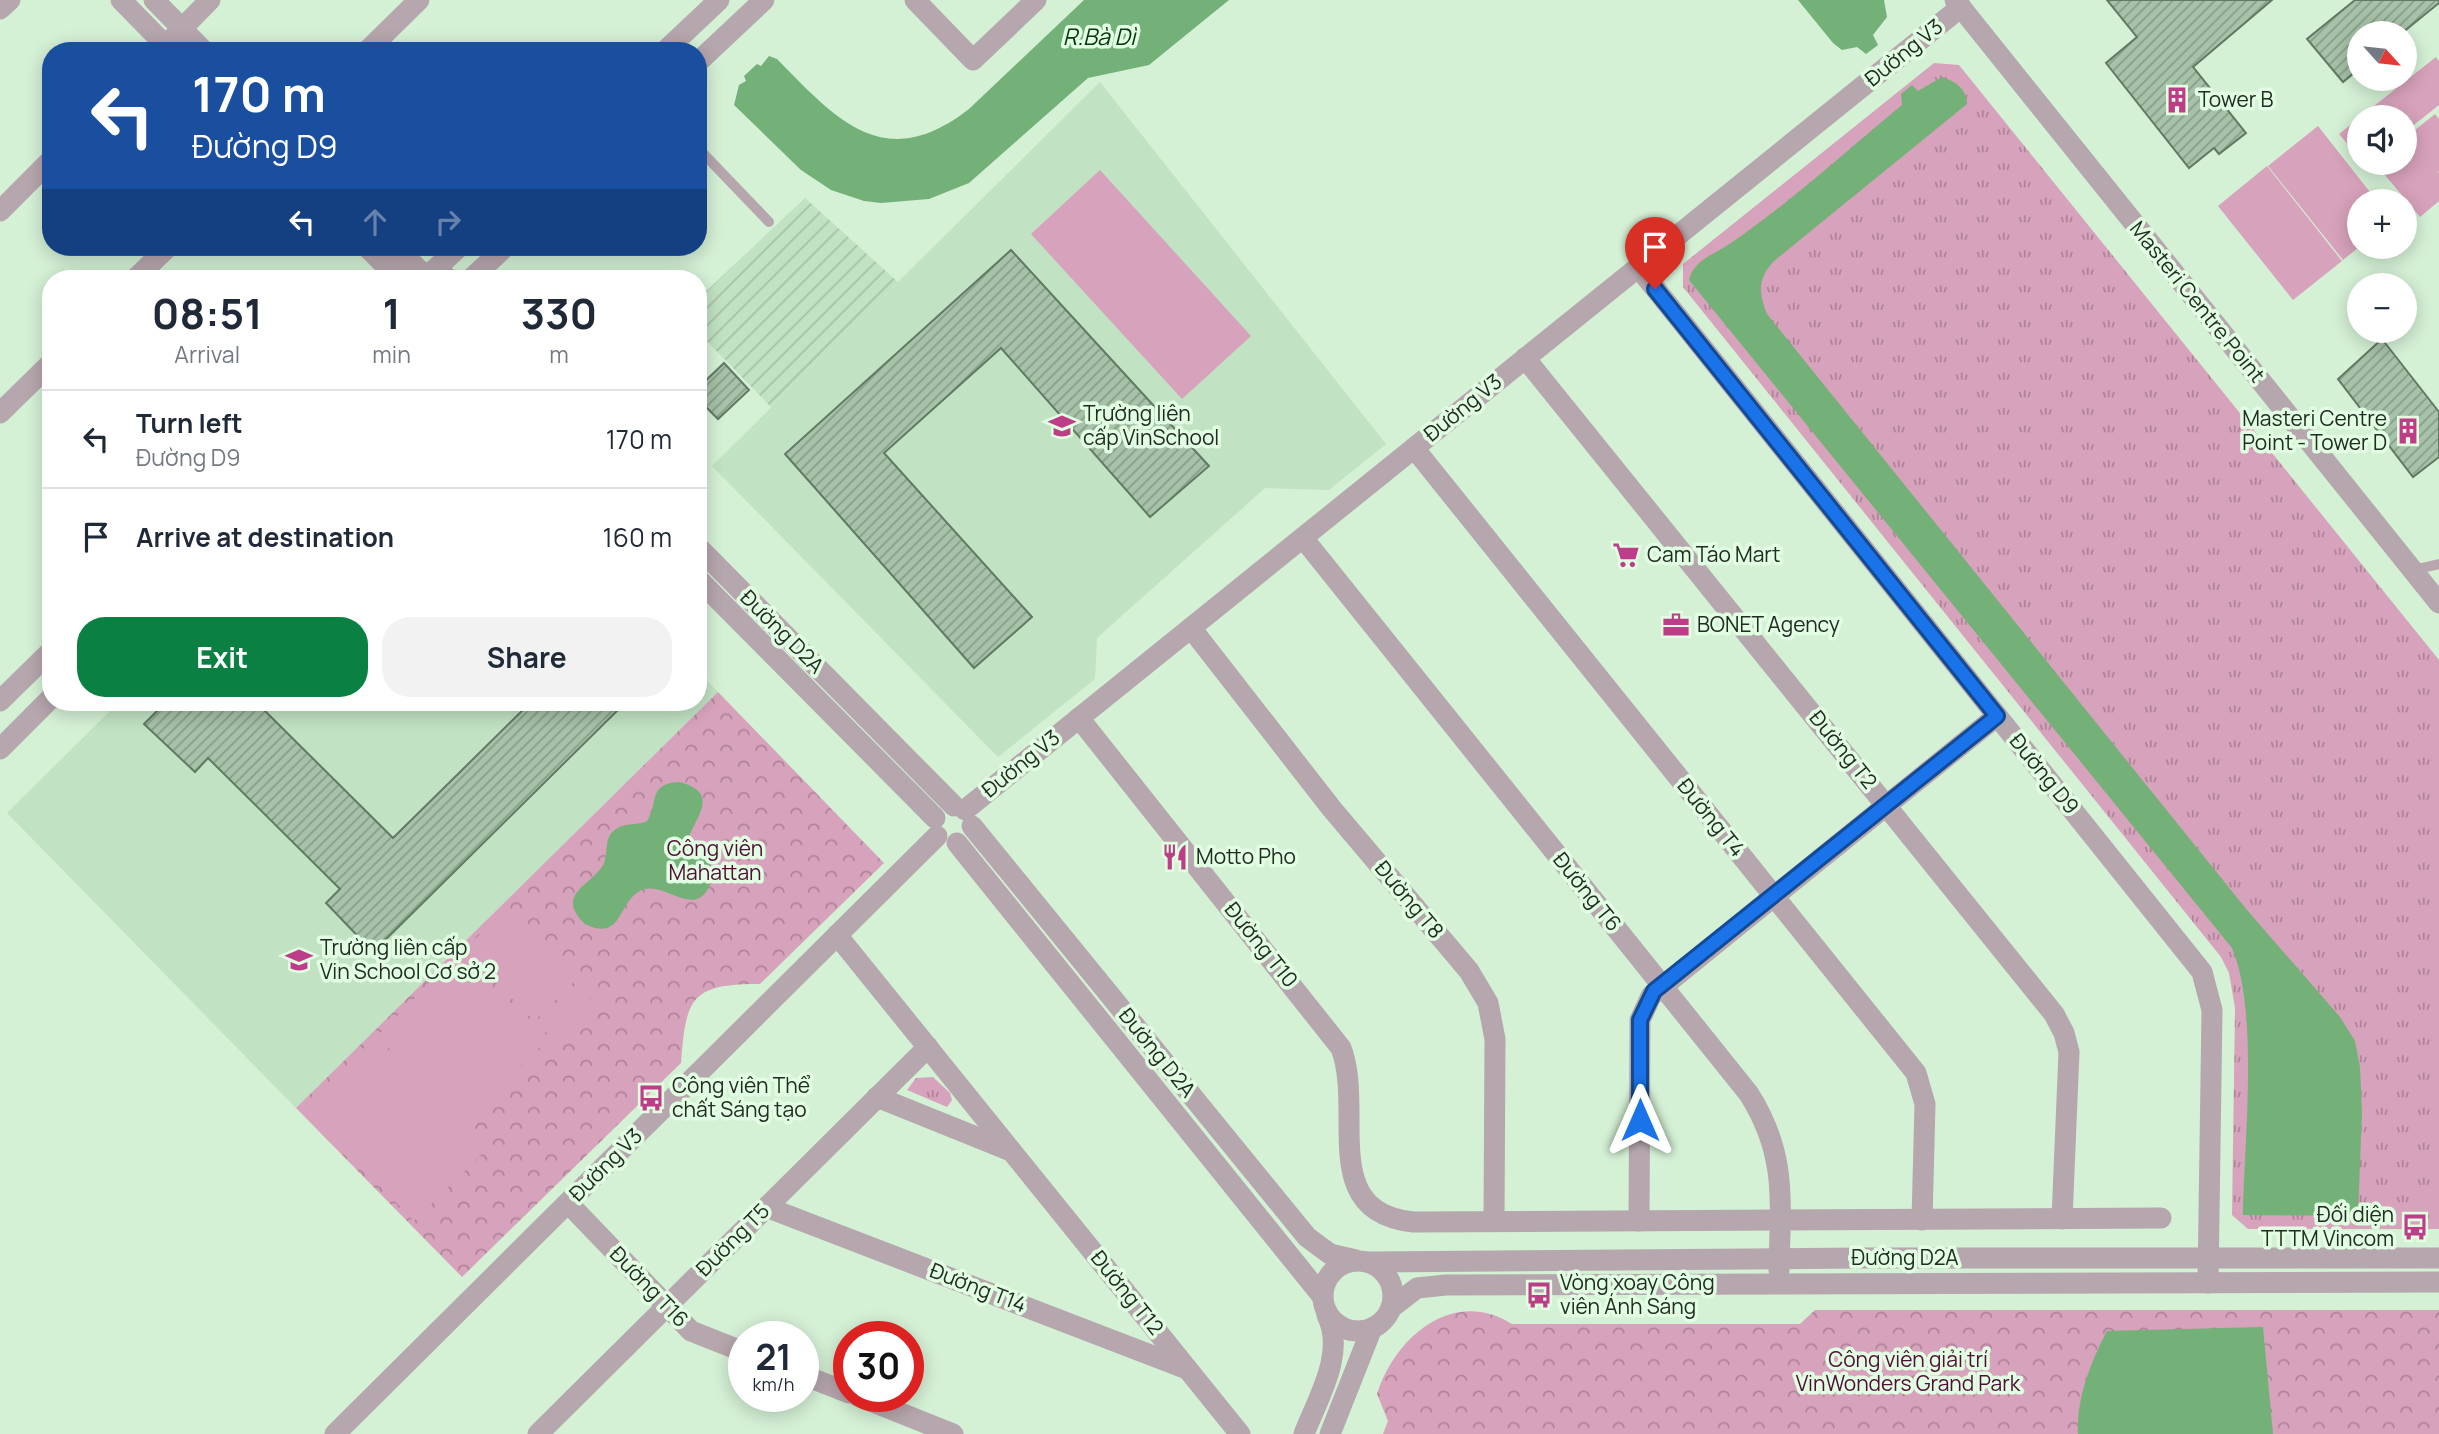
<!DOCTYPE html>
<meta charset="utf-8">
<style>
body{margin:0;font-family:Manrope,sans-serif;background:#f2f2f3;color:#1f2937;height:100vh;display:flex;flex-direction:column;font-size:26px;white-space:nowrap}
*{box-sizing:border-box;margin:0}
p{font-size:23px;color:#747a83}
.icon{flex:none;width:38px;height:38px;fill:none;stroke:currentColor;stroke-width:2;stroke-linecap:round;stroke-linejoin:round}
.map{position:relative;flex:1;overflow:hidden}
.panel{position:absolute;left:42px;top:270px;width:665px;height:441px;display:flex;flex-direction:column;background:#fff;border-radius:28px;box-shadow:0 4px 18px #0003}
.panel>*{flex:none}
.guide{position:absolute;left:42px;top:42px;width:665px;height:214px;border-radius:28px;box-shadow:0 4px 18px #0003;background:#1a4fa0;color:#fff;overflow:hidden}
.needle{width:46px;rotate:117deg}
.buttons{position:absolute;left:2347px;top:21px;display:grid;gap:14px}
.buttons a{display:grid;place-items:center;width:70px;height:70px;border-radius:50%;background:#fff;box-shadow:0 4px 18px #0003;font-size:35px}
.speed{position:absolute;left:728px;top:1321px;display:flex;gap:14px;font-size:35px;font-weight:700;text-align:center}
.speed>*{display:grid;place-content:center;width:91px;height:91px;border-radius:50%;background:#fff;box-shadow:0 4px 18px #0003;line-height:1}
.speed small{font-size:18px;font-weight:400}
.speed .limit{border:10px solid #d22;background:#fff;color:#111}
.pin{position:absolute;display:grid;place-items:center;width:60px;height:60px;color:#fff;margin:-72px -30px;border-radius:50% 50% 50% 0;rotate:-45deg;box-shadow:0 0 7px #0007}
.pin .icon{rotate:45deg}
.me{position:absolute;width:77px;margin:-38px;rotate:0deg;stroke-linejoin:round;filter:drop-shadow(0 0 5px #0008)}
.turn{display:flex;align-items:center;gap:24px;height:147px;padding:0 35px;font-size:32px}
.turn .icon{width:91px;height:91px;stroke-width:2.5}
.turn b{display:block;font-size:49px;line-height:60px}
.lanes{display:flex;align-items:center;height:66px;padding:0 35px;background:#0003;justify-content:center;gap:35px;direction:ltr}
.lanes .off{opacity:.35}
.eta{display:flex;justify-content:space-evenly;align-items:center;height:119px;text-align:center}
.eta b{font-size:42px;font-weight:700;line-height:49px}
.primary-button{display:flex;gap:14px;margin-top:auto;padding:14px 35px}
.primary-button a{flex:1;height:80px;border-radius:28px;background:#0b8043;color:#fff;font-size:28px;font-weight:700;line-height:80px;text-align:center}
.primary-button a+a{background:#f2f2f3;color:#1f2937}
ul{padding:0;list-style:none}
li{display:flex;align-items:center;gap:21px;height:98px;padding:0 35px;border-top:2px solid #e0e1e3}
li div{flex:1}
li b{display:block;font-size:26px}
li em{font-style:normal}
.map>svg:first-child{display:block}
</style>
<div class="map">
<svg width="2439" height="1434" viewBox="0 0 2439 1434">
<defs>
<pattern id="industrial-furrows" width="10" height="10" patternUnits="userSpaceOnUse" patternTransform="scale(1.75)"><rect width="10" height="10" fill="#c1e2c3"/><path d="M-1 1l2-2M0 10L10 0M9 11l2-2" fill="none" stroke="#a6c2a7"/></pattern>
<pattern id="grass-tufts" width="24" height="20" patternUnits="userSpaceOnUse" patternTransform="scale(1.75)"><rect width="24" height="20" fill="#d7a2bb"/><path d="M3 7l-1-3M5 7V3M7 7l1-3M15 17l-1-3M17 17v-4M19 17l1-3" fill="none" stroke="#ae8498"/></pattern>
<pattern id="park-crowns" width="20" height="18" patternUnits="userSpaceOnUse" patternTransform="scale(1.75)"><rect width="20" height="18" fill="#d7a2bb"/><path d="M2 6a3 3 0 1 1 6 0M12 15a3 3 0 1 1 6 0" fill="none" stroke="#ae8498"/></pattern>
<pattern id="building-hatch" width="6" height="6" patternUnits="userSpaceOnUse" patternTransform="scale(1.75)"><rect width="6" height="6" fill="#a6c2a8"/><path d="M-1 1l2-2M0 6l6-6M5 7l2-2" fill="none" stroke="#879e88"/></pattern>
</defs>
<rect width="100%" height="100%" fill="#d4f0d5"/>
<!-- built -->
<g fill="#c1e2c3">
<path d="M 1100,82 L 1386,444 L 1329,490 L 1265,488 L 1097,638 L 1095,679 L 998,757 L 712,466 Z"/>
<path d="M 698,672 L 718,692 L 296,1108 L 7,813 L 119,702 L 698,702 Z"/>
</g>
<!-- industrial -->
<path fill="url(#industrial-furrows)" d="M 805,198 L 898,282 L 771,407 L 698,332 L 698,299 Z"/>
<!-- grass -->
<g fill="url(#grass-tufts)">
<path d="M 1934,63 L 1959,65 L 2439,660 L 2439,1229 L 2248,1229 L 2232,1215 L 2235,1008 L 2229,973 L 2221,957 L 1683,287 L 1683,264 Z"/>
<path d="M 933,1077 L 950,1093 L 952,1100 L 947,1107 L 907,1090 L 916,1078 Z"/>
</g>
<!-- park -->
<g fill="url(#park-crowns)">
<path d="M 718,692 L 884,863 L 760,984 C 691,984 686,997 681,1063 L 462,1277 L 296,1108 Z"/>
<path d="M 1815,1310 L 2439,1310 L 2439,1434 L 1383,1434 L 1388,1421 L 1377,1394 C 1395,1337 1453,1287 1512,1324 L 1800,1324 Z"/>
</g>
<!-- pitch -->
<g fill="#d7a2bb">
<path d="M 2436,57 L 2439,61 L 2439,105 L 2405,132 L 2404,117 L 2360,117 Z"/>
<path d="M 2435,114 L 2439,119 L 2439,172 L 2436,170 L 2439,173 L 2439,201 L 2420,217 L 2375,163 L 2404,163 L 2405,138 Z"/>
<path d="M 2359,118 L 2359,158 L 2339,134 Z"/>
<path d="M 2318,126 L 2377,201 L 2359,201 L 2359,247 L 2343,260 L 2268,166 Z"/>
<path d="M 2267,166 L 2342,261 L 2293,300 L 2218,206 Z"/>
<path d="M 1100,170 L 1251,336 L 1182,399 L 1031,234 Z"/>
<path d="M 504,910 L 574,982 L 534,1021 L 464,950 Z"/>
<path d="M 459,954 L 545,1042 L 463,1124 L 377,1036 Z"/>
<path d="M 576,984 L 598,1006 L 559,1045 L 537,1023 Z"/>
<path d="M 373,1039 L 484,1152 L 414,1221 L 303,1108 Z"/>
</g>
<!-- water -->
<g fill="#73b178">
<path d="M 1084,0 L 1229,0 L 1149,65 L 1088,78 L 969,183 L 929,199 L 881,203 L 864,201 L 831,190 L 801,170 L 734,105 L 739,85 L 746,81 L 744,76 L 757,64 L 761,66 L 769,56 L 777,59 C 837,120 884,175 969,109 Z"/>
<path d="M 1798,0 L 1884,0 L 1887,17 L 1873,35 L 1878,45 L 1866,54 L 1857,47 L 1842,50 L 1833,43 Z"/>
<path d="M 1942,77 C 1955,81 1967,89 1967,104 L 1774,261 C 1758,278 1758,292 1767,314 L 2247,910 L 2340,1017 L 2355,1041 L 2360,1067 L 2362,1113 L 2358,1216 L 2243,1215 C 2244,1143 2259,1011 2232,948 L 1689,280 C 1694,259 1714,255 1731,243 C 1791,202 1846,151 1902,105 L 1901,94 L 1912,85 L 1918,91 Z"/>
<path d="M 679,782 C 725,793 690,823 689,840 C 694,850 706,853 710,864 C 714,871 714,878 710,885 C 694,922 662,876 638,892 C 618,905 621,942 585,924 C 553,893 595,884 604,863 C 609,850 603,838 616,829 C 626,822 638,826 647,821 C 659,803 647,784 679,782 Z"/>
<path d="M 2263,1327 L 2273,1434 L 2078,1434 C 2076,1398 2091,1362 2107,1331 Z"/>
</g>
<!-- building -->
<g fill="url(#building-hatch)" stroke="#617a63" stroke-width="2">
<path d="M 2107,0 L 2272,0 L 2193,67 L 2246,133 L 2219,154 L 2214,148 L 2189,168 L 2106,63 L 2137,37 Z"/>
<path d="M 2355,0 L 2439,0 L 2439,3 L 2402,33 L 2359,33 L 2359,69 L 2343,82 L 2307,39 Z"/>
<path d="M 1011,250 L 1209,466 L 1150,517 L 1001,348 L 884,453 L 1032,617 L 974,668 L 785,454 Z"/>
<path d="M 2382,339 L 2439,412 L 2439,457 L 2413,477 L 2338,379 Z"/>
<path d="M 724,363 L 749,390 L 718,419 L 698,399 L 698,388 Z"/>
<path d="M 166,702 L 256,702 L 393,838 L 531,702 L 626,702 L 373,952 L 326,903 L 340,889 L 208,758 L 195,772 L 144,724 Z"/>
</g>
<g fill="none" stroke-linecap="round" stroke-linejoin="round">
<!-- lane -->
<g stroke="#b6a6ad" stroke-width="10">
<path d="M 698,148 L 769,222"/>
<path d="M 2413,570 L 2439,564"/>
</g>
<!-- street -->
<g stroke="#b6a6ad" stroke-width="21">
<path d="M 121,0 L 171,51"/>
<path d="M 154,0 L 204,51"/>
<path d="M 915,0 L 973,60 L 1036,0"/>
<path d="M 1955,0 L 2439,603"/>
<path d="M 0,9 L 10,0"/>
<path d="M 160,51 L 210,0"/>
<path d="M 367,51 L 419,0"/>
<path d="M 665,51 L 719,0"/>
<path d="M 698,62 L 764,0"/>
<path d="M 0,211 L 51,160"/>
<path d="M 367,247 L 398,278"/>
<path d="M 396,247 L 422,273"/>
<path d="M 1638,267 L 2202,972 L 2212,1010 L 2208,1283"/>
<path d="M 433,271 L 459,247"/>
<path d="M 136,278 L 168,247"/>
<path d="M 414,278 L 433,271 L 448,278"/>
<path d="M 472,278 L 505,247"/>
<path d="M 1525,358 L 2054,1014 L 2064,1033 L 2069,1052 L 2062,1219"/>
<path d="M 0,413 L 51,363"/>
<path d="M 1414,448 L 1916,1073 L 1925,1104 L 1922,1220"/>
<path d="M 1303,538 L 1749,1094 C 1788,1156 1780,1202 1779,1271"/>
<path d="M 698,547 L 954,806"/>
<path d="M 698,579 L 935,818"/>
<path d="M 1191,628 L 1332,809 L 1469,971 L 1488,1003 L 1495,1039 L 1494,1221"/>
<path d="M 0,701 L 51,651"/>
<path d="M 1079,718 L 1341,1048 C 1365,1111 1317,1212 1413,1222 L 2161,1218"/>
<path d="M 0,749 L 51,698"/>
<path d="M 965,810 L 1961,7"/>
<path d="M 972,826 L 1307,1237 L 1330,1254 L 1356,1260"/>
<path d="M 957,843 L 1322,1296"/>
<path d="M 837,935 L 1240,1434"/>
<path d="M 877,1097 L 1011,1151"/>
<path d="M 568,1203 L 691,1331 L 744,1352"/>
<path d="M 766,1207 L 1187,1369"/>
<path d="M 1639,1221 L 1640,1020 L 1651,996 L 1997,716"/>
<circle cx="1358" cy="1296" r="35"/>
<path d="M 1371,1262 L 1860,1258 L 2439,1258"/>
<path d="M 1391,1308 L 1417,1288 L 1446,1285 L 2439,1282"/>
<path d="M 803,1375 L 849,1393"/>
<path d="M 858,1396 L 953,1434"/>
<path d="M 335,1434 L 937,836"/>
<path d="M 538,1434 L 928,1047"/>
<path d="M 1304,1434 C 1318,1398 1346,1353 1327,1315"/>
<path d="M 1330,1434 L 1372,1328"/>
</g>
</g>
<g fill="none" stroke-linecap="round" stroke-linejoin="round">
<!-- route casing -->
<g stroke="#114b97" stroke-width="18">
<path id="route" d="M 1640,1120 L 1640,1020 L 1654,991 L 1997,716 L 1655,289"/>
</g>
<!-- route -->
<use href="#route" stroke="#1a73e8" stroke-width="12"/>
</g>
<!-- icons -->
<defs>
<g id="building-bare" transform="scale(2.1)"><path d="M-4-6H4V6H1V3H-1V6H-4ZM-2.5-4.3h1.7v1.8h-1.7ZM.8-4.3h1.7v1.8H.8ZM-2.5-1h1.7V.8h-1.7ZM.8-1h1.7V.8H.8Z" fill="#be3d88" stroke="#e1fde2" stroke-width="2.5" paint-order="stroke"/></g>
<g id="school-bare" transform="scale(2.1)"><path d="M0-5L7-2L0 1L-7-2ZM-4 1L0 2.5L4 1V4Q0 6-4 4Z" fill="#be3d88" stroke="#e1fde2" stroke-width="2.5" paint-order="stroke"/></g>
<g id="supermarket-bare" transform="scale(2.1)"><path d="M-6-5.5h2.5l.6 2H6L4.5 2H-2.5L-4.4-4H-6ZM-1.5 3.2a1.3 1.3 0 1 0 .1 0ZM3 3.2a1.3 1.3 0 1 0 .1 0Z" fill="#be3d88" stroke="#e1fde2" stroke-width="2.5" paint-order="stroke"/></g>
<g id="office-bare" transform="scale(2.1)"><path d="M-6-3h4V-5.5h4V-3h4V5H-6ZM-1-4.5V-3h2v-1.5ZM-6 0V1H6V0Z" fill="#be3d88" stroke="#e1fde2" stroke-width="2.5" paint-order="stroke"/></g>
<g id="restaurant-bare" transform="scale(2.1)"><path d="M-5-6h1v4h1v-4h1v4h1v-4h1v5L-1.5 .5V6h-2V.5L-5-1ZM5-6V6H3V1.5H1.5Q1.5-4 5-6Z" fill="#be3d88" stroke="#e1fde2" stroke-width="2.5" paint-order="stroke"/></g>
<g id="bus-bare" transform="scale(2.1)"><path d="M-5-6H5V4H4V6H2V4H-2V6H-4V4H-5ZM-3.5-4V0h7V-4ZM-3.5 1.2v1.5H-2V1.2ZM2 1.2v1.5H3.5V1.2Z" fill="#be3d88" stroke="#e1fde2" stroke-width="2.5" paint-order="stroke"/></g>
</defs>
<g fill-rule="evenodd">
<use href="#building-bare" x="2177" y="100"/>
<use href="#school-bare" x="1062" y="426"/>
<use href="#building-bare" x="2408" y="431"/>
<use href="#supermarket-bare" x="1626" y="555"/>
<use href="#office-bare" x="1676" y="625"/>
<use href="#restaurant-bare" x="1175" y="857"/>
<use href="#school-bare" x="299" y="960"/>
<use href="#bus-bare" x="651" y="1098"/>
<use href="#bus-bare" x="2415" y="1227"/>
<use href="#bus-bare" x="1539" y="1295"/>
</g>
<g text-anchor="middle" stroke-width="7" stroke-linejoin="round" paint-order="stroke">
<!-- street labels -->
<g font-size="21" fill="#212b21" stroke="#e1fde2">
<text transform="translate(1904 53) rotate(-39)" y="7">Đường V3</text>
<text transform="translate(2197 302) rotate(51)" y="7">Masteri Centre Point</text>
<text transform="translate(1463 408) rotate(-39)" y="7">Đường V3</text>
<text transform="translate(782 632) rotate(45)" y="7">Đường D2A</text>
<text transform="translate(1843 750) rotate(51)" y="7">Đường T2</text>
<text transform="translate(1021 764) rotate(-39)" y="7">Đường V3</text>
<text transform="translate(2044 774) rotate(51)" y="7">Đường D9</text>
<text transform="translate(1711 818) rotate(51)" y="7">Đường T4</text>
<text transform="translate(1587 892) rotate(51)" y="7">Đường T6</text>
<text transform="translate(1409 900) rotate(50)" y="7">Đường T8</text>
<text transform="translate(1261 945) rotate(51)" y="7">Đường T10</text>
<text transform="translate(1157 1053) rotate(51)" y="7">Đường D2A</text>
<text transform="translate(606 1165) rotate(-45)" y="7">Đường V3</text>
<text transform="translate(733 1240) rotate(-45)" y="7">Đường T5</text>
<text x="1905" y="1265">Đường D2A</text>
<text transform="translate(649 1287) rotate(46)" y="7">Đường T16</text>
<text transform="translate(978 1288) rotate(21)" y="7">Đường T14</text>
<text transform="translate(1127 1293) rotate(51)" y="7">Đường T12</text>
</g>
<!-- poi labels -->
<g font-size="21" fill="#212b21" stroke="#e1fde2" text-anchor="start">
<text x="2198" y="107">Tower B</text>
<text x="1083" y="421">Trường liên<tspan x="1083" dy="24">cấp VinSchool</tspan></text>
<text x="2387" y="426" text-anchor="end">Masteri Centre<tspan x="2387" dy="24">Point - Tower D</tspan></text>
<text x="1647" y="562">Cam Táo Mart</text>
<text x="1697" y="632">BONET Agency</text>
<text x="1196" y="864">Motto Pho</text>
<text x="320" y="955">Trường liên cấp<tspan x="320" dy="24">Vin School Cơ sở 2</tspan></text>
<text x="672" y="1093">Công viên Thể<tspan x="672" dy="24">chất Sáng tạo</tspan></text>
<text x="2394" y="1222" text-anchor="end">Đối diện<tspan x="2394" dy="24">TTTM Vincom</tspan></text>
<text x="1560" y="1290">Vòng xoay Công<tspan x="1560" dy="24">viên Ánh Sáng</tspan></text>
</g>
<!-- park labels -->
<g font-size="21" fill="#510d36" stroke="#e1fde2">
<text x="715" y="856">Công viên<tspan x="715" dy="24">Mahattan</tspan></text>
<text x="1908" y="1367">Công viên giải trí<tspan x="1908" dy="24">VinWonders Grand Park</tspan></text>
</g>
<!-- water labels -->
<g font-size="23" font-style="italic" fill="#05350f" stroke="#e1fde2">
<text x="1099" y="45">R.Bà Dì</text>
</g>
</g>
</svg>
<div class="buttons">
<a><svg class="needle" viewBox="-14 -14 28 28"><path d="M0-13l5 13h-10z" fill="#e53935"/><path d="M0 13l5-13h-10z" fill="#747a83"/></svg></a>
<a><svg class="icon" aria-label="sound" viewBox="0 0 24 24"><path d="M4 9h4l5-4v14l-5-4H4zM17 9q2 3 0 6"/></svg></a>
<a>+</a>
<a>−</a>
</div>
<div class="speed"><div>21<small>km/h</small></div><div class="limit">30</div></div>
<div class="pin" style="left:1655px;top:289px;background:#d93025"><svg class="icon" aria-label="arrive" viewBox="0 0 24 24"><path d="M6 21V4h12l-3 4 3 4H6"/></svg></div>
<svg class="me" style="left:1640px;top:1120px" viewBox="-20 -20 40 40"><path d="M0-17L14 15 0 8-14 15z" fill="#1a73e8" stroke="#fff" stroke-width="4"/></svg>
<div class="guide">
<div class="turn"><svg class="icon" aria-label="left" viewBox="0 0 24 24"><path d="M17 20v-9H6M10 6l-5 5 5 5"/></svg><div><b>170 m</b>Đường D9</div></div>
<div class="lanes"><svg class="icon" aria-label="left" viewBox="0 0 24 24"><path d="M17 20v-9H6M10 6l-5 5 5 5"/></svg><svg class="icon off" aria-label="ahead" viewBox="0 0 24 24"><path d="M12 20V5M6 11l6-6 6 6"/></svg><svg class="icon off" aria-label="right" viewBox="0 0 24 24"><path d="M7 20v-9h11M14 6l5 5-5 5"/></svg></div>
</div>
<section class="panel">
<div class="eta">
<div><b>08:51</b><p>Arrival</p></div>
<div><b>1</b><p>min</p></div>
<div><b>330</b><p>m</p></div>
</div>
<ul>
<li><svg class="icon" aria-label="left" viewBox="0 0 24 24"><path d="M17 20v-9H6M10 6l-5 5 5 5"/></svg><div><b>Turn left</b><p>Đường D9</p></div><em>170 m</em></li>
<li><svg class="icon" aria-label="arrive" viewBox="0 0 24 24"><path d="M6 21V4h12l-3 4 3 4H6"/></svg><div><b>Arrive at destination</b></div><em>160 m</em></li>
</ul>
<div class="primary-button"><a>Exit</a><a>Share</a></div>
</section>
</div>
